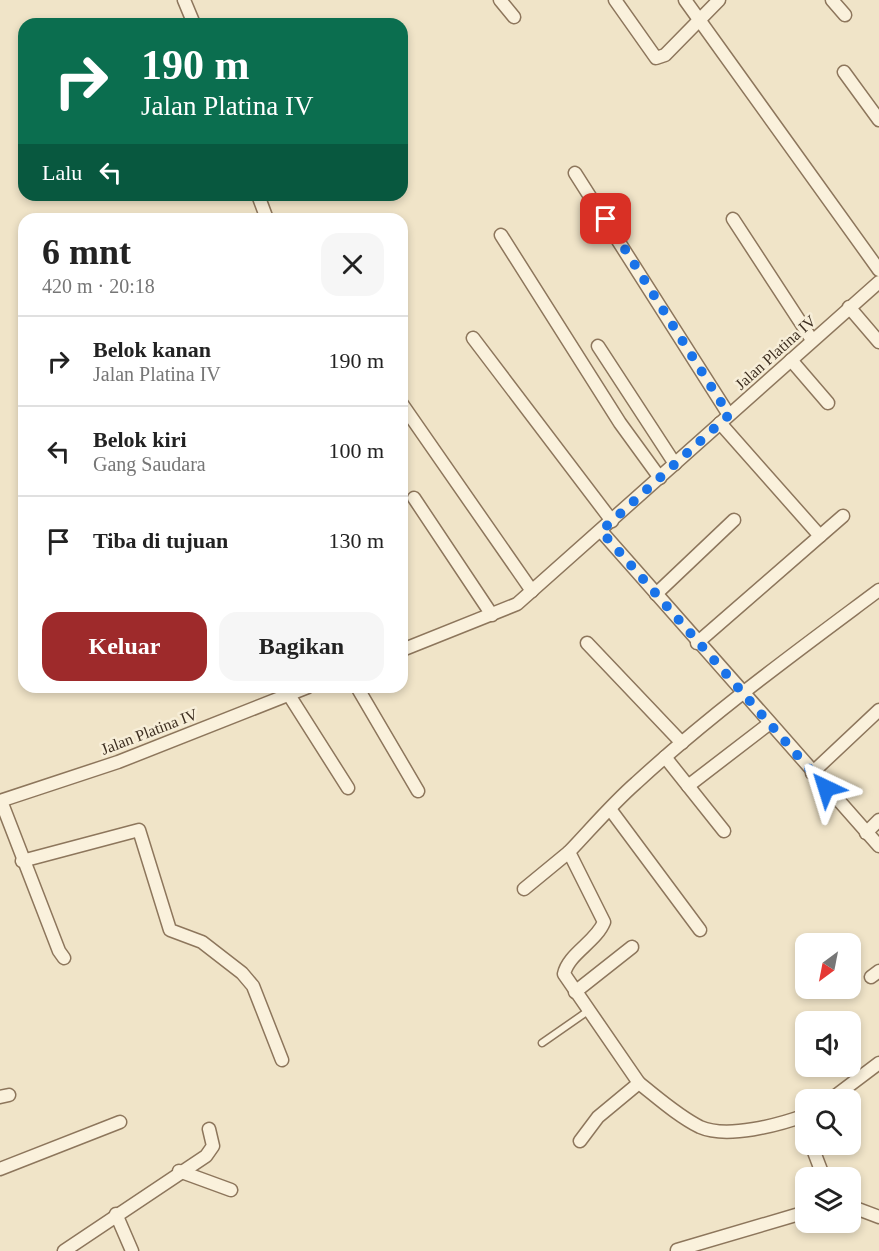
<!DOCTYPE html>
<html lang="id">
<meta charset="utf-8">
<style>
body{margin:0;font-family:"Times New Roman",serif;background:#f6f6f6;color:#222;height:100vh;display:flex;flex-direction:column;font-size:22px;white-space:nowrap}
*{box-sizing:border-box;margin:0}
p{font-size:20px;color:#767676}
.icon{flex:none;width:33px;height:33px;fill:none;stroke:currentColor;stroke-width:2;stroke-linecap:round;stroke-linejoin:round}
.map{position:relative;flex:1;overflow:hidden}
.details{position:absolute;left:18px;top:213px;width:390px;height:480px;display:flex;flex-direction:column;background:#fff;border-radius:18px;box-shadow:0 3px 9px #0003}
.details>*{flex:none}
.hud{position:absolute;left:18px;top:18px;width:390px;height:183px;border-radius:18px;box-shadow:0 3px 9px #0003;background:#0b6e4f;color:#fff;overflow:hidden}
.needle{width:39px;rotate:212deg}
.fabs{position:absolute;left:795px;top:933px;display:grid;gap:12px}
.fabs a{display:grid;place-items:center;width:66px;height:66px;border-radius:12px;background:#fff;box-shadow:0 3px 9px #0003;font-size:30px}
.pin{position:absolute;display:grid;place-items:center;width:51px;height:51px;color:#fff;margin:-26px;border-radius:12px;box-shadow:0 3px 9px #0006}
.me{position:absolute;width:66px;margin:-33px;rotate:319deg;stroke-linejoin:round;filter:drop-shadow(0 0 4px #0008)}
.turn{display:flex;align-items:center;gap:21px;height:126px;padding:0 24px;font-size:27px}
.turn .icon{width:78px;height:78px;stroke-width:2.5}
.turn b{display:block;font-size:42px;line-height:51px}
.then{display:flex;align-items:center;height:57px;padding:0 24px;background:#0003;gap:12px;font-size:22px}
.round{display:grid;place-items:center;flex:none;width:63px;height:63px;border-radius:18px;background:#f6f6f6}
.head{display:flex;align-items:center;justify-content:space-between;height:102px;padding:0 24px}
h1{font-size:36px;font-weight:800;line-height:45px}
.button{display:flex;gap:12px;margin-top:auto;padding:12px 24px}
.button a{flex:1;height:69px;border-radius:18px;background:#9e2a2b;color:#fff;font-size:24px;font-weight:800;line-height:69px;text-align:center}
.button a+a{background:#f6f6f6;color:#222}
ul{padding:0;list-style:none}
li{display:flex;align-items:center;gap:18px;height:90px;padding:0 24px;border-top:2px solid #e0e0e0}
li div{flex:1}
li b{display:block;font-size:22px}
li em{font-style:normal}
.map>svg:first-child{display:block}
</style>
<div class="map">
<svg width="879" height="1251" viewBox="0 0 879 1251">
<rect width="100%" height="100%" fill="#f0e4c8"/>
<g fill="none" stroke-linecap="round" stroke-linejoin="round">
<!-- service casing -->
<g stroke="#8d765c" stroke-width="9">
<path id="service" d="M 542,1043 L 588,1011"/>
</g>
<!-- minor casing -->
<g stroke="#8d765c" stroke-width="15">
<g id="minor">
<path d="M 184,0 L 194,24"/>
<path d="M 500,0 L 514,17"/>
<path d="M 615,0 L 656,58 L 665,55 L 719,0"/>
<path d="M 685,0 L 879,270"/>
<path d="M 832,0 L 845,15"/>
<path d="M 844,72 L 879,120"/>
<path d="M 575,173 L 729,415"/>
<path d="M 258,195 L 267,219"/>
<path d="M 733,219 L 812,340"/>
<path d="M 501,235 L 620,423 L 660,478"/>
<path d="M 849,307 L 879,342"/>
<path d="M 473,338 L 612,521"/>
<path d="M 598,346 L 675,464"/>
<path d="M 791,360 L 828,403"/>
<path d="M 402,404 L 532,591"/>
<path d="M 414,498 L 492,615"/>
<path d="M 601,531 L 879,846"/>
<path d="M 820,536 L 843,516"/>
<path d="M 656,594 L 734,520"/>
<path d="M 587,643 L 682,743"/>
<path d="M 697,643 L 820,536 L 720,423"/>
<path d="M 402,650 L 517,604 L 879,282"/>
<path d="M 357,687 L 418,791"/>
<path d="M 289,695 L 348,788"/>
<path d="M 665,757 L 724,831"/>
<path d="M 812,773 L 879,710"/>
<path d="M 688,786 L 770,723"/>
<path d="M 0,801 L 118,762 L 308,687"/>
<path d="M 1,801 L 59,951 L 64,958"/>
<path d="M 610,809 L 700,930"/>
<path d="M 866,833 L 879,820"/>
<path d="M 22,861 L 139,830 L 170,930 L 202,942 L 242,973 L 253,986 L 282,1060"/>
<path d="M 524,889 L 569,852"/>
<path d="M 871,977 L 879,971"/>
<path d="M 575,992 L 632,947"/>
<path d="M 639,1083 L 564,974 C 568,954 596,942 604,922 L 569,852 C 591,829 612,804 636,783 C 712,713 796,652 879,590"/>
<path d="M 0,1097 L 9,1095"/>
<path d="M 830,1100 L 879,1063"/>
<path d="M 800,1117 L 806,1132"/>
<path d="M 580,1141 L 598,1117 L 639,1083 C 658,1098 678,1116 700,1127 C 727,1139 779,1125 806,1115"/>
<path d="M 811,1144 L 824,1178"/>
<path d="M 0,1169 L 120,1122"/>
<path d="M 179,1171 L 231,1190"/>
<path d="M 850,1206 L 879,1217"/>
<path d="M 116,1214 L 132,1251"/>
<path d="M 677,1250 L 806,1212"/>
<path d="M 64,1251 L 206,1156 L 213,1146 L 209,1129"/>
</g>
</g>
<!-- service -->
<use href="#service" stroke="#faf1dc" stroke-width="6"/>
<!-- minor -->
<use href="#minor" stroke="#faf1dc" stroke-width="12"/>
</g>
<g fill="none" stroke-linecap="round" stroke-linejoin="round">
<!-- route -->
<path stroke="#1a73e8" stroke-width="10" stroke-dasharray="0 18" d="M 606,219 L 729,415 L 601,531 L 826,788"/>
</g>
<g text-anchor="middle" stroke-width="5" stroke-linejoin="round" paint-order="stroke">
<!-- street labels -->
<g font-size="16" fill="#3d2e20" stroke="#f7eed8">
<text transform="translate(775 352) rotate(-42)" y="6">Jalan Platina IV</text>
<text transform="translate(149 731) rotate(-21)" y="6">Jalan Platina IV</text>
</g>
</g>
</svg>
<div class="fabs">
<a><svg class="needle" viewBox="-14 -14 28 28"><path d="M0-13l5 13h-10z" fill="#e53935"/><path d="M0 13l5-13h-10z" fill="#767676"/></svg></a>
<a><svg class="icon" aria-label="sound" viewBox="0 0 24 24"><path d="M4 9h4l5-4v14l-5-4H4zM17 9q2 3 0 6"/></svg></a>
<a><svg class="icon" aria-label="search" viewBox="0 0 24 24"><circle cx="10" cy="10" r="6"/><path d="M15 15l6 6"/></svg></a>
<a><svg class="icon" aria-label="layers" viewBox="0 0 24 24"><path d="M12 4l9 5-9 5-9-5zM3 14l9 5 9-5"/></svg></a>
</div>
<div class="pin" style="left:606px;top:219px;background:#d93025"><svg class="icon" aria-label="arrive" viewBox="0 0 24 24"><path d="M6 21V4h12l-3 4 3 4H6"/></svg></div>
<svg class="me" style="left:826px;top:788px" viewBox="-20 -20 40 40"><path d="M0-17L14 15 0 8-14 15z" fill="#1a73e8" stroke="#fff" stroke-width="4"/></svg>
<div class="hud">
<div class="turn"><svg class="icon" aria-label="right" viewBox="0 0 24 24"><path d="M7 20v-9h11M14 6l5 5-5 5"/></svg><div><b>190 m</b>Jalan Platina IV</div></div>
<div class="then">Lalu<svg class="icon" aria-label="left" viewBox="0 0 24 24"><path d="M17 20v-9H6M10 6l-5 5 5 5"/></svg></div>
</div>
<section class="details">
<div class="head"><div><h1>6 mnt</h1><p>420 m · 20:18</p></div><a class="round"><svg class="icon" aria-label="close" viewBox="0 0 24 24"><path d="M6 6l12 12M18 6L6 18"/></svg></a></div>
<ul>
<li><svg class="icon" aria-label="right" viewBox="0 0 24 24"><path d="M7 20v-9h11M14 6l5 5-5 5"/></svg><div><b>Belok kanan</b><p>Jalan Platina IV</p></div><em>190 m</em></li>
<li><svg class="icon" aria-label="left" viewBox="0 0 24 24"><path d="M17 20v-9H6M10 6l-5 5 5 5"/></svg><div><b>Belok kiri</b><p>Gang Saudara</p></div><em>100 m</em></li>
<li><svg class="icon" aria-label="arrive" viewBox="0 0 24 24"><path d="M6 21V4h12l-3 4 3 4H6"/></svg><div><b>Tiba di tujuan</b></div><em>130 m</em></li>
</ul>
<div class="button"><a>Keluar</a><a>Bagikan</a></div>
</section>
</div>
